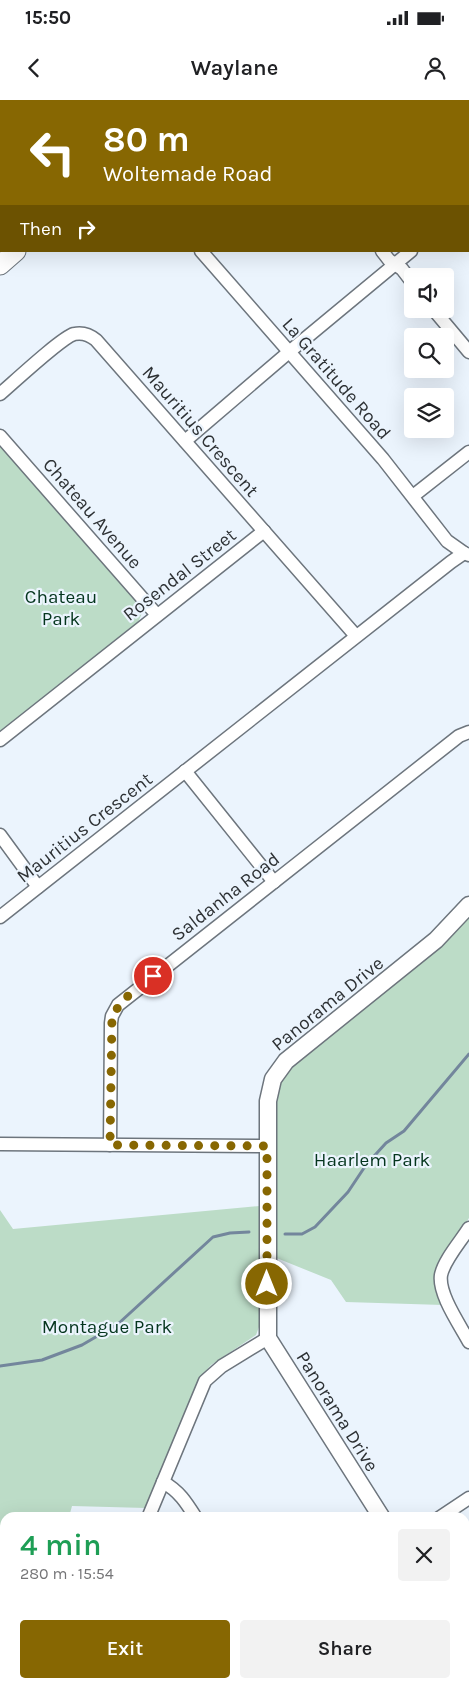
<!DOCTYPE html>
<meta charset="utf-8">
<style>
body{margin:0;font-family:Karla,sans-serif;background:#f2f2f2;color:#202124;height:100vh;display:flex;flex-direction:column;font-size:19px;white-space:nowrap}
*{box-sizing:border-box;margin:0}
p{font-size:16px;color:#757577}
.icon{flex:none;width:28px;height:28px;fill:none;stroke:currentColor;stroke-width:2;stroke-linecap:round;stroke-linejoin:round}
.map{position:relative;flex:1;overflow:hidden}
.panel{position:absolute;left:0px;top:1412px;width:470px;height:176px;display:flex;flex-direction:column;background:#fff;border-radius:15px 15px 0 0;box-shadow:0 5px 20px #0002}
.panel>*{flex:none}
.banner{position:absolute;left:0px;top:0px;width:470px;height:152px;box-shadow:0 5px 20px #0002;background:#876702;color:#fff;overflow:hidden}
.controls{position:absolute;left:404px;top:168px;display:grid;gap:10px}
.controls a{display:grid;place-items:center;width:50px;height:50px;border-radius:5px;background:#fff;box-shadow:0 5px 20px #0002;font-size:25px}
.pin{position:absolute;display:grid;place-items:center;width:42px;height:42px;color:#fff;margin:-21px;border:2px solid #fff;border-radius:50%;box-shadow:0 1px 5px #0007}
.me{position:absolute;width:55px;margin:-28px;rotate:0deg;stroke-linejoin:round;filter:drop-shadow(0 0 4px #0008)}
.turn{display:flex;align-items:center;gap:18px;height:105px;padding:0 20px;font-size:22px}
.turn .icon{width:65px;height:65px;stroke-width:2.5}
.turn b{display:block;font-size:35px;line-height:42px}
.then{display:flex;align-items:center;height:48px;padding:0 20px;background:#0003;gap:10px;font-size:19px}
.round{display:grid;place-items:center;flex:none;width:52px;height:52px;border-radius:5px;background:#f2f2f2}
.overview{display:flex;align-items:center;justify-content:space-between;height:85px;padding:0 20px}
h1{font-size:30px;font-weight:600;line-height:38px;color:#1e9e55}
.cta{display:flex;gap:10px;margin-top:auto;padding:10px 20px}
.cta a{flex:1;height:58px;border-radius:5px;background:#876702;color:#fff;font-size:20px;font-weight:600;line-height:58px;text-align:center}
.cta a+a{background:#f2f2f2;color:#202124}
.status{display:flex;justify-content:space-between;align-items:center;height:35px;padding:0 25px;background:#fff;direction:ltr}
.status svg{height:14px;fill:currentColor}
header{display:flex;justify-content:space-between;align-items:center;height:65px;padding:0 20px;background:#fff;font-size:22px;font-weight:600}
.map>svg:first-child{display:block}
</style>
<div class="status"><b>15:50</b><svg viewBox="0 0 49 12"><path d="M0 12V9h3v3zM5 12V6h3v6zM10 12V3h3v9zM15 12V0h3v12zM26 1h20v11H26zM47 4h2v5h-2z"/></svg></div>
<header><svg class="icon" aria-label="back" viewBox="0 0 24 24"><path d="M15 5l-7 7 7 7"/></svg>Waylane<svg class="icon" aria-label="person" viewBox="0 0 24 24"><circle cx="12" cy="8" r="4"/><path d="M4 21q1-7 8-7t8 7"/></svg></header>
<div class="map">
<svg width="469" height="1588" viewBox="0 0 469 1588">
<rect width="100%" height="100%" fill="#ebf4fd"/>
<!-- green -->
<g fill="#bcdcc7">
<path d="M 0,345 L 139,504 L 142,513 L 137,525 L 0,633 Z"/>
<path d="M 469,816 L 469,1118 L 440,1163 L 443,1205 L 346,1202 L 331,1180 L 274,1157 L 275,999 L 281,980 L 289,968 Z"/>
<path d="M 260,1106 L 259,1227 L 256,1235 L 211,1265 L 199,1279 L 146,1408 L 72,1406 L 69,1417 L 5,1418 L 5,1538 L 0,1542 L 0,1110 L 13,1129 Z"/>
</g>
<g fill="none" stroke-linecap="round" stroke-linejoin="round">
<!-- stream -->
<g stroke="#73869c" stroke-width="3">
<path d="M 285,1134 L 302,1134 L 315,1127 L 348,1092 L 366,1065 L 386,1043 L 404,1031 L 469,954"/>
<path d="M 0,1266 L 42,1260 L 82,1245 L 118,1224 L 213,1137 L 230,1133 L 249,1132"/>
</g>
<!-- minor casing -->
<g stroke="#6d757d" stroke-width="15">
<g id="minor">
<path d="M 66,0 L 67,1"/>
<path d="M 432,0 L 433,1"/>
<path d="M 319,1 L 320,0"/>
<path d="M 469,104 L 469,103"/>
<path d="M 201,151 L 383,359 L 447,441 L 464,453 L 469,455"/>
<path d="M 382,151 L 389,160 L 402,169 L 412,182"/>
<path d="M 433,209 L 469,252"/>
<path d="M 0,294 C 14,282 61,238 74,234 C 83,232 90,235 96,240 L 356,536"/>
<path d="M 0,336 L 157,515"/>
<path d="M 185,341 L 289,252 L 411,151"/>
<path d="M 413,396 L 469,352"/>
<path d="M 0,640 L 264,431"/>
<path d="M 185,671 L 274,782"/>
<path d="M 0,735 L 38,787"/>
<path d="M 0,817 L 451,462 L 464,453"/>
<path d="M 0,1044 L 267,1046"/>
<path d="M 110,1045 L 111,923 L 112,916 L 118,905 L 459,636 L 469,632"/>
<path d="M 469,1128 C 461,1141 444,1160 441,1175 C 438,1194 460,1225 469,1242"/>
<path d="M 163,1382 C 179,1391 186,1402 196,1418"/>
<path d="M 148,1418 L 205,1281 L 222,1266 L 268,1238"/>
<path d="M 439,1418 L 469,1398"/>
<path d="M 123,1584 L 124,1588"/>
<path d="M 302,1584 L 305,1588"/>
</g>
</g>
<!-- tertiary casing -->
<g stroke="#6d757d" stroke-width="19">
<g id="tertiary">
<path d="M 382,1418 L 268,1238 L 268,1001 L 273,979 L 286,961 L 436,840 L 469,805"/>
<path d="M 465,1564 L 469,1574"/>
</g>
</g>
<!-- secondary casing -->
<g stroke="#6d757d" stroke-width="21">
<g id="secondary">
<path d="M 179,1 L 180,0"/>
<path d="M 210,1 L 211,0"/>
<path d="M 0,165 L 16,151"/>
</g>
</g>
<!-- minor -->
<use href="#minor" stroke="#fff" stroke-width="12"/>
<!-- tertiary -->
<use href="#tertiary" stroke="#fff" stroke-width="16"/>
<!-- secondary -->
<use href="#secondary" stroke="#fff" stroke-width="19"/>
</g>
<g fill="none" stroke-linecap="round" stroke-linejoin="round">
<!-- route -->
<path stroke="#876702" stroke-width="9" stroke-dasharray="0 16.2" d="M 153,876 L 123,900 L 112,916 L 110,1045 L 267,1046 L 267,1184"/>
</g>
<g text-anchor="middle" stroke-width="4.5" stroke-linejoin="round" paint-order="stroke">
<!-- street labels -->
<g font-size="19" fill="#2d3134" stroke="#ebf4fd">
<text transform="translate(337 278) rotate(49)" y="7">La Gratitude Road</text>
<text transform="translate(201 331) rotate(49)" y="7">Mauritius Crescent</text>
<text transform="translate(93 413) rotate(49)" y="7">Chateau Avenue</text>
<text transform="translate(179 474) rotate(-38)" y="7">Rosendal Street</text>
<text transform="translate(84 727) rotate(-38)" y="7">Mauritius Crescent</text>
<text transform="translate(225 796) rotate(-38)" y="7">Saldanha Road</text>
<text transform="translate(327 903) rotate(-39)" y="7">Panorama Drive</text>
<text transform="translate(338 1311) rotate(58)" y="7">Panorama Drive</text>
</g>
<!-- park labels -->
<g font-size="19" fill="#04351d" stroke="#ebf4fd">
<text x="61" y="503">Chateau<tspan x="61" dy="22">Park</tspan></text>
<text x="372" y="1066">Haarlem Park</text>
<text x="107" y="1233">Montague Park</text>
</g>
</g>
</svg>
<div class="controls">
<a><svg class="icon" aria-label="sound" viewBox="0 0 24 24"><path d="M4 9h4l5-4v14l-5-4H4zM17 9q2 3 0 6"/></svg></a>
<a><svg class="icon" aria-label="search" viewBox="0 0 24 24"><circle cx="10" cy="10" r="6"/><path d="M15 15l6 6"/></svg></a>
<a><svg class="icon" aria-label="layers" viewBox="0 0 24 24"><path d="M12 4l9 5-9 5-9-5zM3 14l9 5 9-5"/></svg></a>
</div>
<div class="pin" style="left:153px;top:876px;background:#d93025"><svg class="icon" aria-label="arrive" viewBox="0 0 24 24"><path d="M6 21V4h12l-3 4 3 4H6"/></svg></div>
<svg class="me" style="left:267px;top:1184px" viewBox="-20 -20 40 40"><circle r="17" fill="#876702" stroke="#fff" stroke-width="3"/><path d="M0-11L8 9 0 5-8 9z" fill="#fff"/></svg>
<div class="banner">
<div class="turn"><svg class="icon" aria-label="left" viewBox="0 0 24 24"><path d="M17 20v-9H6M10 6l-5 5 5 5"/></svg><div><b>80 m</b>Woltemade Road</div></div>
<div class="then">Then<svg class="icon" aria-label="right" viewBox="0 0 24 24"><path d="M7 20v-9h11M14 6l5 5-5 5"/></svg></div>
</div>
<section class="panel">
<div class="overview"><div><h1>4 min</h1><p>280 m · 15:54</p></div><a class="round"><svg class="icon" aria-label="close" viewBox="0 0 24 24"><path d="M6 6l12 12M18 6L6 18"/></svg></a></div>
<div class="cta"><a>Exit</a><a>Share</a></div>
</section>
</div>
